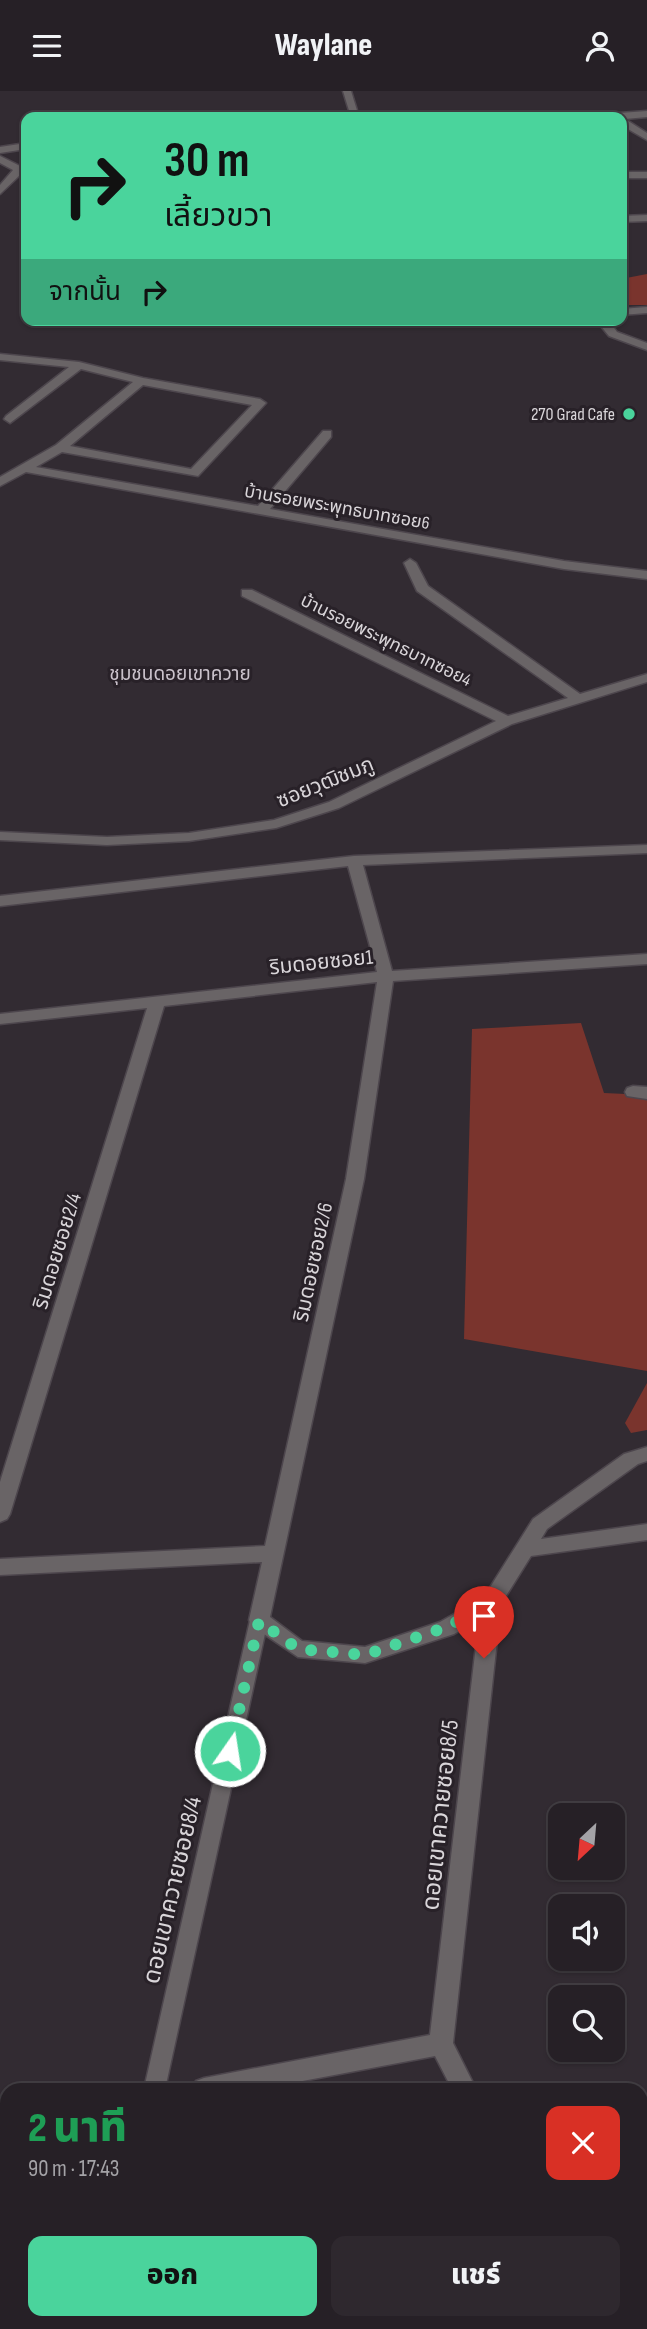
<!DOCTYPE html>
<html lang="th">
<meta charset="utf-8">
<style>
body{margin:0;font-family:"Sofia Sans Condensed","Noto Sans Thai",sans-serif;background:#2e282e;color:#f1f3f6;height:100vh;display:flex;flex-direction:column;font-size:26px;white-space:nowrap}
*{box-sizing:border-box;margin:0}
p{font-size:23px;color:#a4a3a7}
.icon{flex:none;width:38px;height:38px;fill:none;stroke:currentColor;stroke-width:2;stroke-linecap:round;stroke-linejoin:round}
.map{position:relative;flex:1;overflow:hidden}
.sheet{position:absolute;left:0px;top:1992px;width:648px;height:247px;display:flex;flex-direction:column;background:#262026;border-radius:21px 21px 0 0;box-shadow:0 2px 5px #0004,0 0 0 2px #423e43}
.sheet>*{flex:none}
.hud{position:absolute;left:21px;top:21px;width:606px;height:214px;border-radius:14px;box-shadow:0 2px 5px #0004,0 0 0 2px #423e43;background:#4ad49c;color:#111;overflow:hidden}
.needle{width:46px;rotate:206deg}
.tools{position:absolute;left:548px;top:1712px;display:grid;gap:14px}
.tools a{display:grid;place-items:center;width:77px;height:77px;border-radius:14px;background:#262026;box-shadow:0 2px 5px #0004,0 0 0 2px #423e43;font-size:35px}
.pin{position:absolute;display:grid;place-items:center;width:60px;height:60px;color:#fff;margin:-72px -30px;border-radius:50% 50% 50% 0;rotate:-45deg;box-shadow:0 0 7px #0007}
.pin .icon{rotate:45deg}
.me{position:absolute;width:77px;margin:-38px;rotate:13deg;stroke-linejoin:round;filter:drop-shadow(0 0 5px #0008)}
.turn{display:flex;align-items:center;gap:24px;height:147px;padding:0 28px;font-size:32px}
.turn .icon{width:91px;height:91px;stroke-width:2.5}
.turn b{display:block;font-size:49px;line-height:60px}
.then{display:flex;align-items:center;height:66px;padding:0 28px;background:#0003;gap:14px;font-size:26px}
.round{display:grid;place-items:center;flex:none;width:74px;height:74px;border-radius:14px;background:#2e282e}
.head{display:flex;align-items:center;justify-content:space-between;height:119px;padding:0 28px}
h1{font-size:42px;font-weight:800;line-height:52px;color:#1e9e55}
.cta{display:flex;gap:14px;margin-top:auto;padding:14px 28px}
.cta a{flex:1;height:80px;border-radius:14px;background:#4ad49c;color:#111;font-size:28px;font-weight:800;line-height:80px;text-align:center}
.cta a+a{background:#2e282e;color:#f1f3f6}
header{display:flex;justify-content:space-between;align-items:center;height:91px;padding:0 28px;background:#262026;font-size:32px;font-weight:800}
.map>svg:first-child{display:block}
</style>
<header><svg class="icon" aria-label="menu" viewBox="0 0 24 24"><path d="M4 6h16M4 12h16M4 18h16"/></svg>Waylane<svg class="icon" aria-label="person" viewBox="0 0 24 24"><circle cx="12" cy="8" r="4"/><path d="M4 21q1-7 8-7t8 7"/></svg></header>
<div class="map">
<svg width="647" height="2238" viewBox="0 0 647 2238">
<rect width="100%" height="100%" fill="#322b32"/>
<!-- green -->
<g fill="#7a342d">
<path d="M 647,183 L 647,214 L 621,214 L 621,188 Z"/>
<path d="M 581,932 L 604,1002 L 647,1004 L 647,1280 L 464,1248 L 472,938 Z"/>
<path d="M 647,1292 L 647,1339 L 631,1342 L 625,1332 Z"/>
</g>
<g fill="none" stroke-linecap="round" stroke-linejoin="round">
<!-- lane casing -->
<g stroke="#4d464d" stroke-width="3">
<g id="lane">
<path d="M 343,0 L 351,0 L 359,26 L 351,26 Z"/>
<path d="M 259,1522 L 265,1524 L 268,1529 L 165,1998 L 144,1998 L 250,1529 L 253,1524 Z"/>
</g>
</g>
<!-- street casing -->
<g stroke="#4d464d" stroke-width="3">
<g id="street">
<path d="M 647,20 L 647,26 L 625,28 L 647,42 L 647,49 L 621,34 L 621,26 L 601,26 L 606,23 Z"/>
<path d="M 230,21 L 274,23 L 279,26 L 208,26 Z"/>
<path d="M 26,52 L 26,58 L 0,62 L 0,56 Z"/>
<path d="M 0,65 L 26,78 L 26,85 L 21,83 L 0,103 L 0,94 L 13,79 L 0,72 Z"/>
<rect x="621" y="81" width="26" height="6"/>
<path d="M 647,124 L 647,130 L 621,131 L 621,125 Z"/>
<path d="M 647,216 L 647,222 L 621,224 L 621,218 Z"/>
<path d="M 603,229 L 614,229 L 612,234 L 617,241 L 647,252 L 647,259 L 609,245 L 600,234 Z"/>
<path d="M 0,263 L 79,271 L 143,287 L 260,308 L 266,312 L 198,385 L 62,361 L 36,376 L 258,415 L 323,340 L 331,340 L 331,346 L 270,418 L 564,470 L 647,480 L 647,488 L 564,478 L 26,381 L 0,395 L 0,386 L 56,354 L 133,291 L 81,278 L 10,332 L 4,328 L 6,325 L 69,276 L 0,269 ZM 143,294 L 252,314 L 191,378 L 70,355 Z"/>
<path d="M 410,468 L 416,472 L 428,495 L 580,603 L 647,583 L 647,591 L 512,633 L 339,717 L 276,737 L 189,750 L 107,754 L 0,749 L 0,741 L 107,746 L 189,742 L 274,729 L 329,711 L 496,630 L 242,505 L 242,499 L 252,499 L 508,625 L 568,607 L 417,500 L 404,472 Z"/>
<path d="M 647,754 L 647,762 L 363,774 L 392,880 L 647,863 L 647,873 L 393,890 L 364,1088 L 270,1526 L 302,1550 L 365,1556 L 440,1531 L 484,1506 L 533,1428 L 624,1363 L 647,1356 L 647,1370 L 638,1373 L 547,1438 L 541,1448 L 647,1433 L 647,1449 L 531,1465 L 501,1513 L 453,1952 L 476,1998 L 452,1998 L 435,1965 L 260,1998 L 192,1998 L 196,1990 L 204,1987 L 430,1944 L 479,1529 L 454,1543 L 365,1572 L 298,1566 L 252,1535 L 249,1529 L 262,1471 L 0,1484 L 0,1468 L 265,1455 L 346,1088 L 377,891 L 164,915 L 10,1423 L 7,1428 L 0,1431 L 0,1391 L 147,917 L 0,933 L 0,923 L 377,881 L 348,775 L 0,815 L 0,805 L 354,765 Z"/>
<path d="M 633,995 L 647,996 L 647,1008 L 627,1005 L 625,1001 L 627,997 Z"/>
<path d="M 647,2014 L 647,2036 L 640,2037 L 640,2015 Z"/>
<path d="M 7,2029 L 7,2051 L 0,2053 L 0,2031 Z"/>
<path d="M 0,2191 L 7,2194 L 7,2231 L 28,2231 L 31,2238 L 4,2238 L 0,2228 Z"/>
<path d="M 540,2231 L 566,2231 L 568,2238 L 542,2238 Z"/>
</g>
</g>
<!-- lane -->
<use href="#lane" fill="#696466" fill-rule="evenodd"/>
<!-- street -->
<use href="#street" fill="#696466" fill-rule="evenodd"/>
</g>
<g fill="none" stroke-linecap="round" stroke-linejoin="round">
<!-- route -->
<path stroke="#4ad49c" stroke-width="12" stroke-dasharray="0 21.6" d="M 230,1660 L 259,1530 L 298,1558 L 365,1564 L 447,1536 L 491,1512 L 484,1567"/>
</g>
<!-- markers -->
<circle fill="#4ad49c" stroke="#282128" stroke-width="2.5" cx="629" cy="323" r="7"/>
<g text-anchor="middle" stroke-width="6" stroke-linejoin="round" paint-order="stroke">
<!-- far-poi labels -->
<g font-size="18" fill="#d9d5d9" stroke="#282128" text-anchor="end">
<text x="615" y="329">270 Grad Cafe</text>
</g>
<!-- far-street labels -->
<g font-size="18" fill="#d9d5d9" stroke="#282128">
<text transform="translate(337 416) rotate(10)" y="6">บ้านรอยพระพุทธบาทซอย6</text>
<text transform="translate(386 549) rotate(26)" y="6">บ้านรอยพระพุทธบาทซอย4</text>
</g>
<!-- far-neighbourhood labels -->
<g font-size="19" fill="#cac2cb" stroke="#282128">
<text x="180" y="589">ชุมชนดอยเขาควาย</text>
</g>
<!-- street labels -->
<g font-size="21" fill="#d9d5d9" stroke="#282128">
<text transform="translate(325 691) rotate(-22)" y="7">ซอยวุฒิชมภู</text>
<text transform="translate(321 871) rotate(-6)" y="7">ริมดอยซอย1</text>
<text transform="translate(57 1160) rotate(-73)" y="7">ริมดอยซอย2/4</text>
<text transform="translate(313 1171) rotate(-78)" y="7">ริมดอยซอย2/6</text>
</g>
<!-- near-street labels -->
<g font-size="24" fill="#d9d5d9" stroke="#282128">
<text transform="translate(440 1724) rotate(-84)" y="8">ดอยเขาควายซอย8/5</text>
<text transform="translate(172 1799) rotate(-77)" y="8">ดอยเขาควายซอย8/4</text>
</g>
</g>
</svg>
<div class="tools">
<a><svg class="needle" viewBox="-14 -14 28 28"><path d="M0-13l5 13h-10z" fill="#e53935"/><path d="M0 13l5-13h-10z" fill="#a4a3a7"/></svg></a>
<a><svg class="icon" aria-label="sound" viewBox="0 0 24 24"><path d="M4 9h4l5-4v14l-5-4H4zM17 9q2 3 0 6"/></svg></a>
<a><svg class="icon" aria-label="search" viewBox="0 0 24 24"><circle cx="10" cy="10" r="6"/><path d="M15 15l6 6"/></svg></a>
</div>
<div class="pin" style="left:484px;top:1567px;background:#d93025"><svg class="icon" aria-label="arrive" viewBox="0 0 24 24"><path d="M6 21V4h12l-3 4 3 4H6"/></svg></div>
<svg class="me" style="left:230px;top:1660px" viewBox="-20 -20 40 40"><circle r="17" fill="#4ad49c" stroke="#fff" stroke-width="3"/><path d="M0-11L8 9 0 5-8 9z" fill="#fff"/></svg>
<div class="hud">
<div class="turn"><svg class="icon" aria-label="right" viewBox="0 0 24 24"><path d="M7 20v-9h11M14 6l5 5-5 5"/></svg><div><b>30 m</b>เลี้ยวขวา</div></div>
<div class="then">จากนั้น<svg class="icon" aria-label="right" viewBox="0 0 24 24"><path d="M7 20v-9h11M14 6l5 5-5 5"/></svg></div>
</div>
<section class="sheet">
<div class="head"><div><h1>2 นาที</h1><p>90 m · 17:43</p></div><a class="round" style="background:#d93025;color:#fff"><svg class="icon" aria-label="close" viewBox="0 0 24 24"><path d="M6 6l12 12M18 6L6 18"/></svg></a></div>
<div class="cta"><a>ออก</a><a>แชร์</a></div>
</section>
</div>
